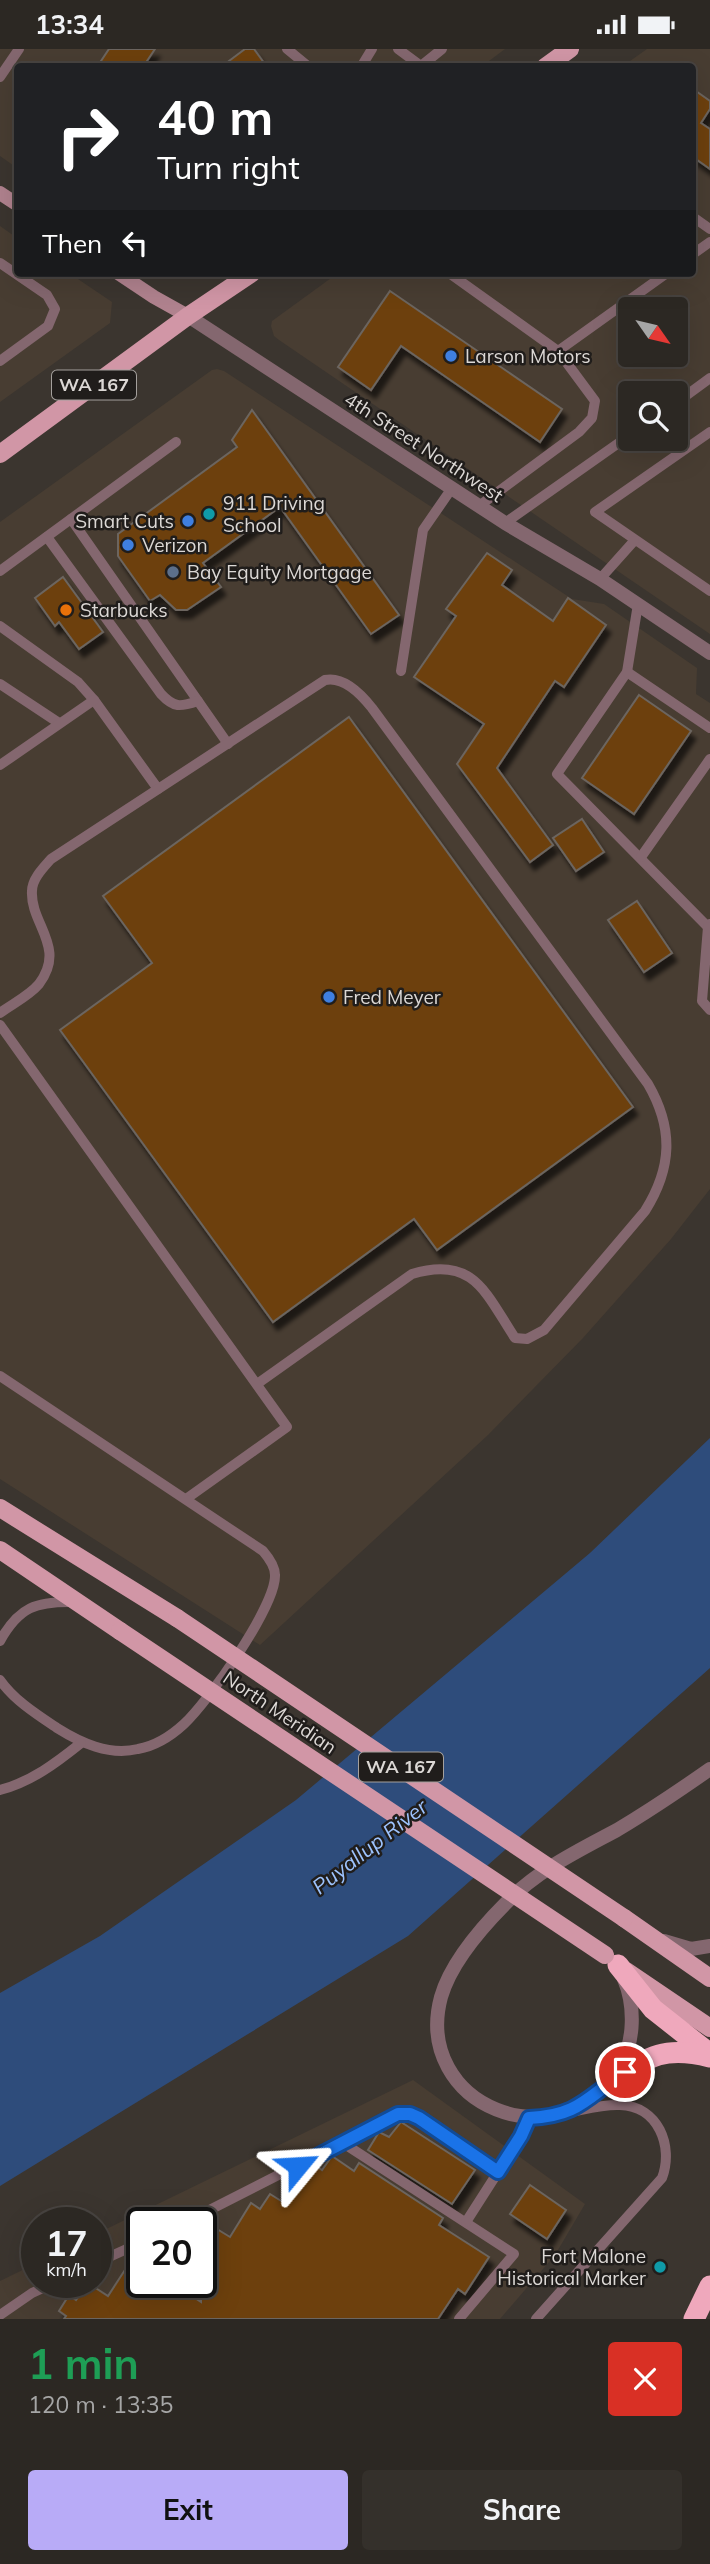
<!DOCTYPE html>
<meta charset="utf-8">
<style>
body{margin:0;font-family:Mulish,sans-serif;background:#34302b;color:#f1f3f6;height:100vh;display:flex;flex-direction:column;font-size:26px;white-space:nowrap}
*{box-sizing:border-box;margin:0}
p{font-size:23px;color:#a6a6a6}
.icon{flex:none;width:38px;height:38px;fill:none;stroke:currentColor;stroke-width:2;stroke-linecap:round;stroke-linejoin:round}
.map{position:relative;height:2270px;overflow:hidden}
.details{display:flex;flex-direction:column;background:#2c2823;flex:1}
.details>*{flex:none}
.hud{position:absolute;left:14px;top:14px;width:682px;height:214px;border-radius:7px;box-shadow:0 7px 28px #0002,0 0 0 2px #484441;background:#202124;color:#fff;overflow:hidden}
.needle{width:46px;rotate:124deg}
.buttons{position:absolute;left:618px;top:248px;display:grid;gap:14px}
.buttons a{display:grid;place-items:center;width:70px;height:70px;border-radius:7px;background:#2c2823;box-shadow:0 7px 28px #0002,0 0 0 2px #484441;font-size:35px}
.speed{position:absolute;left:21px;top:2158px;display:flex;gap:14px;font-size:35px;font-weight:700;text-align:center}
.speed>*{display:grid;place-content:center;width:91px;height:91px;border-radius:50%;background:#2c2823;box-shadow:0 7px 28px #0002,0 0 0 2px #484441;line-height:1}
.speed small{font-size:18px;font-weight:400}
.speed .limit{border:4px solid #111;border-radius:10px;background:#fff;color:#111}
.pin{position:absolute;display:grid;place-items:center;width:60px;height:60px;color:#fff;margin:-30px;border:4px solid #fff;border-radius:50%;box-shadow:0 2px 7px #0007}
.me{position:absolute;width:77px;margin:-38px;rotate:63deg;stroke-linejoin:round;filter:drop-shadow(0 0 5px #0008)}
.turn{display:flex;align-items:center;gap:24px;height:147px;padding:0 28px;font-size:32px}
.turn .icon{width:91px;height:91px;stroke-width:2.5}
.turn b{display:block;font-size:49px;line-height:60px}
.then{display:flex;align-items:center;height:66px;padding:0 28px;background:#0003;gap:14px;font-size:26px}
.round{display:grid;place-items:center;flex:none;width:74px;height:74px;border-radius:7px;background:#34302b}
.overview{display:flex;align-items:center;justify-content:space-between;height:119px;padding:0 28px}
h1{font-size:42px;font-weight:700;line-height:52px;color:#1e9e55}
.primary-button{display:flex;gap:14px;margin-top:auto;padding:14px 28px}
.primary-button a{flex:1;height:80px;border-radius:7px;background:#b8abf7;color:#111;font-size:28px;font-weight:700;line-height:80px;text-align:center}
.primary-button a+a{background:#34302b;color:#f1f3f6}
.status{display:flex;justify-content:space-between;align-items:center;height:49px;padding:0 35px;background:#2c2823;direction:ltr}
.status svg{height:19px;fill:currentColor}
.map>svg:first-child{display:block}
</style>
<div class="status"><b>13:34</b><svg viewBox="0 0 49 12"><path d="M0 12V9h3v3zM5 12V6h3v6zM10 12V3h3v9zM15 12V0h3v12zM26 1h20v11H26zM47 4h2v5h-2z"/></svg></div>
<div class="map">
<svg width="710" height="2270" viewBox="0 0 710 2270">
<defs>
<filter id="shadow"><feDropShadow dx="4.5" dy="8" stdDeviation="2" flood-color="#0009"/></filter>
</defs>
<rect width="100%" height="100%" fill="#3b352f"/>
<!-- built -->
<g fill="#483d32" fill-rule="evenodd">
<path d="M 0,0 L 505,0 L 481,18 L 18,18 L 17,119 L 0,107 Z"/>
<path d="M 647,0 L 710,0 L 710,585 L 279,291 L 274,287 L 271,277 L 272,272 L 338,224 L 693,224 L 693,18 L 623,17 ZM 630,261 L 676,261 L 676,306 L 630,306 ZM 630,345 L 676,345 L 676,390 L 630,390 Z"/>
<path d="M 0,177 L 17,189 L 18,224 L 69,224 L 112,253 L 110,274 L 0,353 Z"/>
<path d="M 217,320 L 224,322 L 572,550 L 604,555 L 697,619 L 696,645 L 710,654 L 710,1140 L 671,1190 L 583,1289 L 488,1386 L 260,1596 L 0,1430 L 0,473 L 212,321 Z"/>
<path d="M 413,2031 L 585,2155 L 555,2206 L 500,2270 L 0,2270 L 0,2232 L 37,2214 L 37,2233 L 96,2233 L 96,2185 ZM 142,2174 L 201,2174 L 201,2233 L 142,2233 Z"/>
</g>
<!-- water -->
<path fill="#2e4c7b" d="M 710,1389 L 710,1619 L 408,1887 L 0,2137 L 0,1944 L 100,1887 L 296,1751 L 590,1504 Z"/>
<!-- building -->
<g fill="#6d410e" stroke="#6c655f" stroke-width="2" filter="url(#shadow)">
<path d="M 109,0 L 155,0 L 143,18 L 97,18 Z"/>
<path d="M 245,0 L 254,0 L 267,18 L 221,18 Z"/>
<path d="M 693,40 L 710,52 L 710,60 L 701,74 L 710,80 L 710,120 L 693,108 Z"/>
<path d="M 390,242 L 562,360 L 540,393 L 401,297 L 371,341 L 338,318 Z"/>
<path d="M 252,361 L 399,566 L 371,585 L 280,458 L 203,514 L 221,538 L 187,561 L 176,561 L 160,546 L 150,552 L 118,507 L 118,485 L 237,398 L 232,391 Z"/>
<path d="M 487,504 L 512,521 L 502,536 L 553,572 L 568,549 L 606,576 L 564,638 L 555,632 L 497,719 L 553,796 L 530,813 L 457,715 L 484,675 L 414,628 L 456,567 L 446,560 Z"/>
<path d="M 63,528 L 103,583 L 79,600 L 59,573 L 55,577 L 35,549 Z"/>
<path d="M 639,646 L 691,682 L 634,765 L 582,729 Z"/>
<path d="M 349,668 L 633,1058 L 437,1201 L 414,1170 L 273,1273 L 60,981 L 152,914 L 103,847 Z"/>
<path d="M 582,770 L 604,803 L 576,822 L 553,789 Z"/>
<path d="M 637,852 L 672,904 L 644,923 L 608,871 Z"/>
<path d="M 401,2073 L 475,2121 L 452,2155 L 368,2101 L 379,2083 L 389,2088 Z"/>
<path d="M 332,2107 L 354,2122 L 359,2114 L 443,2169 L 439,2176 L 489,2208 L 465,2245 L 458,2240 L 438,2270 L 64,2270 L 66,2267 L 59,2262 L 69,2246 L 76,2251 L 88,2234 L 108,2247 L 136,2204 L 142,2202 L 142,2233 L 170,2233 L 201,2253 L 201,2193 L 212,2177 L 230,2188 L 251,2154 L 260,2160 L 270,2145 L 286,2155 L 309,2119 L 315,2116 L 322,2121 Z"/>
<path d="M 530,2136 L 566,2161 L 547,2190 L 510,2165 Z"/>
</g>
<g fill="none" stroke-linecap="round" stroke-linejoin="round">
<!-- service -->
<g stroke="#84676f" stroke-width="10">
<path d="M 287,0 L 309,18"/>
<path d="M 398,0 L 421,17 L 442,0"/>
<path d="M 361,18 L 372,0"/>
<path d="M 0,28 L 19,0"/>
<path d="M 693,168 L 710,180"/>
<path d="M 693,205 L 710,193"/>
<path d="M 0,214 L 47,246 L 55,260 L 48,277 L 0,312"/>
<path d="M 449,224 L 558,302 L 595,352 L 592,369 L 579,383 L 479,457"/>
<path d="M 558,302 L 667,224"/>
<path d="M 676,354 L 710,329"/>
<path d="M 710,383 L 595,463 L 710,542"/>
<path d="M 71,470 L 228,695"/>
<path d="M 505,474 L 630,386"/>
<path d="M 47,488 L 161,645 C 174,659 180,658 198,652"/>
<path d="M 0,522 L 176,393"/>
<path d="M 600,530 L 634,492"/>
<path d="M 638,555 L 627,623 L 557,725 L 708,878 L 710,875"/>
<path d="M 0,577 L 78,633 L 94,651 L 158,740"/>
<path d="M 401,622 L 423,481 L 452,439"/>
<path d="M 627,623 L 710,679"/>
<path d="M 0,635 L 59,674"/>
<path d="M 0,716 L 94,651"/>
<path d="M 641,808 L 710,710"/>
<path d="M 708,878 L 702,952 L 710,961"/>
<path d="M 0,964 C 12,955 29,947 39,935 C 67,898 30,875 32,842 C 32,830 43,819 51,810 L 325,631 C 344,627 361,645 372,659 L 648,1035 C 674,1080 672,1119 645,1162 L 544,1281 L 527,1290 L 515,1289 C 486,1245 474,1206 412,1225 L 257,1335"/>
<path d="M 0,976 L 287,1378 L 186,1450"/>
<path d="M 0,1327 L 263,1502 C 269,1509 275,1517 275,1526 C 276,1557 208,1653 184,1675 C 171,1687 155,1697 138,1700 C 109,1707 81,1694 57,1679 C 36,1665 14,1651 0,1631"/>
<path d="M 0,1592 C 19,1558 36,1552 75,1553"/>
<path d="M 0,1741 C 31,1733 56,1714 81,1694"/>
<path d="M 343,2094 L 514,2205 L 459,2270"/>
<path d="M 466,2173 L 521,2087 L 529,2069"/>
<path d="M 184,2174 L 398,2065 L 410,2065 L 419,2069 L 498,2123"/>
<path d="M 96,2214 L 142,2193"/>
<path d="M 0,2266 L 32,2244 L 56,2233"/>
<path d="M 536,2270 L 662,2129 C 674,2097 658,2057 620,2056 C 603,2055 583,2061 566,2064"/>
</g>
<!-- minor -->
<path stroke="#84676f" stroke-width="14" d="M 188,267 L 505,474 L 600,530 L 710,604"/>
<!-- tertiary -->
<g stroke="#84676f" stroke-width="14">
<path d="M 664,1892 L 691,1900 L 710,1897"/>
<path d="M 624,1930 C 635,1956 635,1992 620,2017 C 558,2117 412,2056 441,1948 C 451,1913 481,1879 507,1853 C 538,1821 578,1802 617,1781 C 649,1762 680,1741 710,1720"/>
</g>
<!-- secondary -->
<g stroke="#b0828e" stroke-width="14">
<path d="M 0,144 L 18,156"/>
<path d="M 118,224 L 154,248 L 188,267"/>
</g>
<!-- primary -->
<g stroke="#d196a6" stroke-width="18">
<path d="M 545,18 L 570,0"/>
<path d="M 0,405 L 188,267 L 252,224"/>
<path d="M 0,1459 L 177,1569"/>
<path d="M 0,1501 L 120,1582"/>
<path d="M 624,1869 L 710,1929"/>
<path d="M 626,1922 L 710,1979"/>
</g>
<!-- motorway -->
<g stroke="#efa8bc" stroke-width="21">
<path d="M 618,1916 L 653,1960 L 710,2005"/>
<path d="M 610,2033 C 648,2008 663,1996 710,2008"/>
<path d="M 694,2270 L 710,2237"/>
</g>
<!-- primary-bridge -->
<g stroke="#d196a6" stroke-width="18">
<path d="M 177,1569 L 624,1869"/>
<path d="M 120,1582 L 605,1906"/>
</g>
</g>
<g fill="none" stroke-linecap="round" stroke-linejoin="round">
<!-- route casing -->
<g stroke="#114b97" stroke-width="18">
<path id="route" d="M 298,2117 L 398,2065 L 410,2065 L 419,2069 L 498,2123 L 521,2087 L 529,2069 C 579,2067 587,2048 625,2023"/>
</g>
<!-- route -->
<use href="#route" stroke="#1a73e8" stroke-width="12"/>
</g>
<!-- markers -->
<g fill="#3f7fe0" stroke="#201d1b" stroke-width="2.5">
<circle cx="451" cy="307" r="7"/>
<circle cx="188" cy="472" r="7"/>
<circle cx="128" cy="496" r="7"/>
<circle cx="329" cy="948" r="7"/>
</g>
<g fill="#0f9aa8" stroke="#201d1b" stroke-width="2.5">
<circle cx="209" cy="465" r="7"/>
<circle cx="660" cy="2218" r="7"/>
</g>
<circle fill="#5c6f8a" stroke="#201d1b" stroke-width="2.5" cx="173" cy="523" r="7"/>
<circle fill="#e8710a" stroke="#201d1b" stroke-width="2.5" cx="66" cy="561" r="7"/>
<g text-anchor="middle" stroke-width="5" stroke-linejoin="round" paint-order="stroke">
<!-- shield labels -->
<g fill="#201d1b" stroke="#a4a09d" stroke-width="2">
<rect x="52" y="321.5" width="84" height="29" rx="5"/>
<rect x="359" y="1703.5" width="84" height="29" rx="5"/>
</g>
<g font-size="18" font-weight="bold" fill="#dcd8d5">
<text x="94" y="342">WA 167</text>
<text x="401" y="1724">WA 167</text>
</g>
<!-- poi labels -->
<g font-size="19" fill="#dcd8d5" stroke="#201d1b" text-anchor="start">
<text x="465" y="314">Larson Motors</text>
<text x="223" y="461">911 Driving<tspan x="223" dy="22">School</tspan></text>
<text x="174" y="479" text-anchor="end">Smart Cuts</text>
<text x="142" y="503">Verizon</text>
<text x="187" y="530">Bay Equity Mortgage</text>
<text x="80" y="568">Starbucks</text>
<text x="343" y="955">Fred Meyer</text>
<text x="646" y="2214" text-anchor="end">Fort Malone<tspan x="646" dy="22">Historical Marker</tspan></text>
</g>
<!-- street labels -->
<g font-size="19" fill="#dcd8d5" stroke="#201d1b">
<text transform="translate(424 398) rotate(33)" y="7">4th Street Northwest</text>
<text transform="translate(280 1663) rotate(34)" y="7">North Meridian</text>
</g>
<!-- water labels -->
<g font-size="21" font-style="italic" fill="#9dc3fe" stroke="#201d1b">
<text transform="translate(370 1798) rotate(-38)" y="7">Puyallup River</text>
</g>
</g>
</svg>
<div class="buttons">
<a><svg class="needle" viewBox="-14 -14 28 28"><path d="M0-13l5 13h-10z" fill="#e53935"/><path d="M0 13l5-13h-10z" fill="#a6a6a6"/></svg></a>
<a><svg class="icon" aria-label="search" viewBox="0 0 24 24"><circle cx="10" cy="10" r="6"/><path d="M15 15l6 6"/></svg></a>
</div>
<div class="speed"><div>17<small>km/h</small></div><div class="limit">20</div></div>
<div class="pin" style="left:625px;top:2023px;background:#d93025"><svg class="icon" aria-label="arrive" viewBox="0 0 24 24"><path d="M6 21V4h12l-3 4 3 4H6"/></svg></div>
<svg class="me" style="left:298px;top:2117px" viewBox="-20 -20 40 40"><path d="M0-17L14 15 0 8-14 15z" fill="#1a73e8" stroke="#fff" stroke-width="4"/></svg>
<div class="hud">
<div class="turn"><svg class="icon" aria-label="right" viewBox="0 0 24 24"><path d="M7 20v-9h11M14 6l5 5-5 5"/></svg><div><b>40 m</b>Turn right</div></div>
<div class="then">Then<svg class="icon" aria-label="left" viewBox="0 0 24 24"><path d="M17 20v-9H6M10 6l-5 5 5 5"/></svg></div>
</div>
</div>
<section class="details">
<div class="overview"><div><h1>1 min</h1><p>120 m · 13:35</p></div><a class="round" style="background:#d93025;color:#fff"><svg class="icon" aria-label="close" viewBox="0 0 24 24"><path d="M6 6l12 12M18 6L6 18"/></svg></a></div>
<div class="primary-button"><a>Exit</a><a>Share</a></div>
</section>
